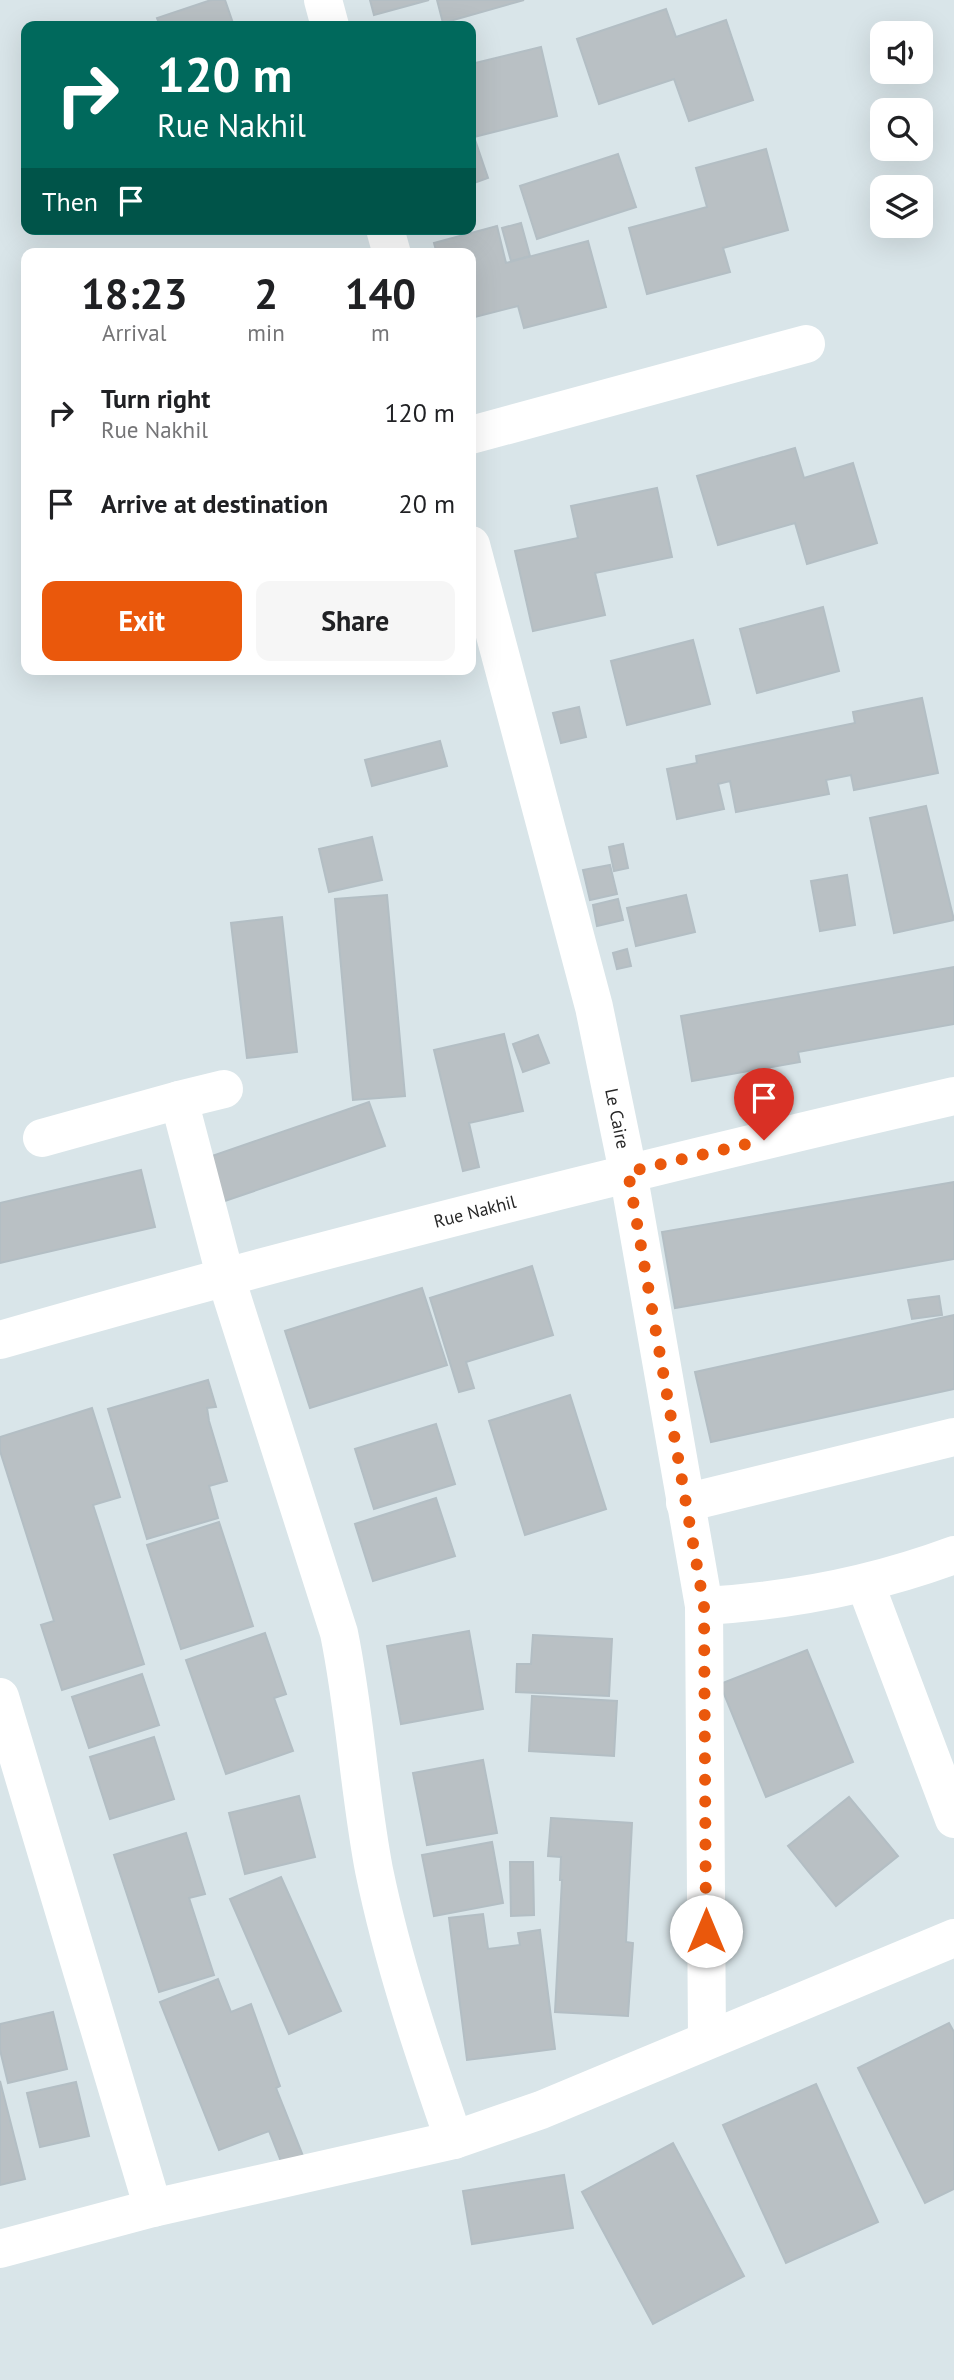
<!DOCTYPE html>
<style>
body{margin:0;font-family:"PT Sans",sans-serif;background:#f6f6f6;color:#202124;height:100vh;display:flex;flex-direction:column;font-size:26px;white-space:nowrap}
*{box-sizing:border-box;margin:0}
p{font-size:23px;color:#757577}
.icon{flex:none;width:38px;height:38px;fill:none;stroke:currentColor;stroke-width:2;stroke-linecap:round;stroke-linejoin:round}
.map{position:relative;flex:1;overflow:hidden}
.side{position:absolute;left:21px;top:248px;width:455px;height:427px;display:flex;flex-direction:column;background:#fff;border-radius:14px;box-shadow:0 7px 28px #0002}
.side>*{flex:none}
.hud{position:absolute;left:21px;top:21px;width:455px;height:214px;border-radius:14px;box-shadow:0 7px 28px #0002;background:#00695c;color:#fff;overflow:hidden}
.tools{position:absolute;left:870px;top:21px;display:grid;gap:14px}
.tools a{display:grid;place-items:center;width:63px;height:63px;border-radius:14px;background:#fff;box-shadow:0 7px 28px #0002;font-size:35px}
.pin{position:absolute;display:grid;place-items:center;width:60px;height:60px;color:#fff;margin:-72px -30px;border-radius:50% 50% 50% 0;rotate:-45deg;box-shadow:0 0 7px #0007}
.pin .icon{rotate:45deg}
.me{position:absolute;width:77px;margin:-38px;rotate:0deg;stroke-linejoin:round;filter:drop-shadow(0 0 5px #0008)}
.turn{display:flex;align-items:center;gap:24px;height:147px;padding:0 21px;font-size:32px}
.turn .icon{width:91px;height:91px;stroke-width:2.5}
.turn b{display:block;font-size:49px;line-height:60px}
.then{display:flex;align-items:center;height:66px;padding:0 21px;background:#0003;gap:14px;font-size:26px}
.eta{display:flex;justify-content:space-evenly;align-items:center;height:119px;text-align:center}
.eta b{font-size:42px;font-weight:800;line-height:49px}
.primary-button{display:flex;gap:14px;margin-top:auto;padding:14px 21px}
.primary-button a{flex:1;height:80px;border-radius:14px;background:#ea580c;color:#fff;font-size:28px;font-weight:800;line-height:80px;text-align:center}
.primary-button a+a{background:#f6f6f6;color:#202124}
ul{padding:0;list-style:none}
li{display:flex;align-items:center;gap:21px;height:91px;padding:0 21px}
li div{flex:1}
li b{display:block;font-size:26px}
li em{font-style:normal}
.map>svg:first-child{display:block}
</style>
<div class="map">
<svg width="954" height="2380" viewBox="0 0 954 2380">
<rect width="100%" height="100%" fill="#d9e5e9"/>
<!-- building -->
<g fill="#b9c0c4" stroke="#b3bec4" stroke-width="2">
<path d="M 211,0 L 225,0 L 234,26 L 160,26 L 157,18 Z"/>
<path d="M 370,0 L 429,0 L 374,15 Z"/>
<path d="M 437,0 L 524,0 L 443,23 Z"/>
<path d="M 666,9 L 676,37 L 726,20 L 753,100 L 689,121 L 674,79 L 599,104 L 577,39 Z"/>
<path d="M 541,47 L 557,116 L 474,137 L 471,122 L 471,64 Z"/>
<path d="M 471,128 L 488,178 L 471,184 Z"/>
<path d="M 766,149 L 788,230 L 723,248 L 730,272 L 647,294 L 629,228 L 707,207 L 696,168 Z"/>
<path d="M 618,154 L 636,207 L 537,239 L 520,186 Z"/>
<path d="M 521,223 L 530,256 L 511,261 L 502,228 Z"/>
<path d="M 497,226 L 506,263 L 588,241 L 606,307 L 524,328 L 518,306 L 471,318 L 471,254 L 437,254 L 434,243 Z"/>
<path d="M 795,448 L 804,478 L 853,463 L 877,543 L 807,564 L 795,523 L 718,545 L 697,476 Z"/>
<path d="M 657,488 L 672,557 L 595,573 L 605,615 L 533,631 L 515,551 L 578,538 L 571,506 Z"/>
<path d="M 823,607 L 839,671 L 757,693 L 740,629 Z"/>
<path d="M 693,640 L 710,704 L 627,725 L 611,661 Z"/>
<path d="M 922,698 L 938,773 L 854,790 L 851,775 L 826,780 L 829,794 L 736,812 L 730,781 L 718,784 L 724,809 L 677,819 L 667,769 L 697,763 L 696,756 L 855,723 L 853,712 Z"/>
<path d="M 579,707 L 586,737 L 561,743 L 553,713 Z"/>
<path d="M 440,741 L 447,766 L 372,786 L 365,760 Z"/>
<path d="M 926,806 L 954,920 L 894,933 L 870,818 Z"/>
<path d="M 372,837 L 382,880 L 329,892 L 319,849 Z"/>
<path d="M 623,844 L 628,868 L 614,871 L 609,847 Z"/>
<path d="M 610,865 L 617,894 L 590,900 L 583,870 Z"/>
<path d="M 847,875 L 855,925 L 820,931 L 811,881 Z"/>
<path d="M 387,895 L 405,1096 L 353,1100 L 335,899 Z"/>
<path d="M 686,895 L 695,932 L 636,946 L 627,908 Z"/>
<path d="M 618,899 L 623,920 L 597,926 L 593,905 Z"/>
<path d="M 282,917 L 297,1052 L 247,1058 L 231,923 Z"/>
<path d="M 627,949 L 631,966 L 617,969 L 613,953 Z"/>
<path d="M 954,967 L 954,1024 L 798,1052 L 800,1062 L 692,1081 L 681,1016 Z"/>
<path d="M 504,1034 L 523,1111 L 469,1123 L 479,1167 L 463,1171 L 434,1050 Z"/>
<path d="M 538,1035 L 549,1063 L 523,1072 L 513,1044 Z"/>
<path d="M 369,1102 L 385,1146 L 222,1202 L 206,1158 Z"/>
<path d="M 141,1170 L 155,1227 L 0,1263 L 0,1203 Z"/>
<path d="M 954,1182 L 954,1259 L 675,1308 L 662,1232 Z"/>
<path d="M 532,1266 L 553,1335 L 466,1362 L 474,1388 L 459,1392 L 430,1298 Z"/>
<path d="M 422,1288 L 447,1365 L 310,1408 L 285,1331 Z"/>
<path d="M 939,1296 L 942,1315 L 912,1319 L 908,1300 Z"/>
<path d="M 954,1315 L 954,1389 L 711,1442 L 695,1372 Z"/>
<path d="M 208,1380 L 216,1407 L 207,1408 L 209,1421 L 227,1481 L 209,1486 L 218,1518 L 147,1539 L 108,1409 Z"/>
<path d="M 570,1395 L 606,1509 L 525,1535 L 489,1421 Z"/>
<path d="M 92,1408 L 120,1497 L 93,1505 L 144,1664 L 62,1690 L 41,1625 L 54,1621 L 0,1451 L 0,1437 Z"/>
<path d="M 436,1424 L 455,1484 L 374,1509 L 355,1449 Z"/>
<path d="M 436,1498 L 455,1556 L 373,1581 L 355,1524 Z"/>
<path d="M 219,1522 L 253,1626 L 181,1649 L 147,1545 Z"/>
<path d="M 469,1631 L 483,1709 L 401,1724 L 387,1646 Z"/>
<path d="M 265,1633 L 286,1694 L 274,1698 L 293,1751 L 226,1774 L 186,1660 Z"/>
<path d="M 533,1635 L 612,1639 L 609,1696 L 516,1692 L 517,1664 L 531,1664 Z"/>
<path d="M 807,1650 L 853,1762 L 766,1797 L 720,1684 Z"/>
<path d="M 142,1674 L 159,1725 L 89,1748 L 72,1697 Z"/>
<path d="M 532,1696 L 617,1701 L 614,1756 L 529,1751 Z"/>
<path d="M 154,1737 L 174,1799 L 110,1819 L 90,1757 Z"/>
<path d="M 483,1760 L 497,1833 L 427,1845 L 413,1773 Z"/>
<path d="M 299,1796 L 315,1857 L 245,1874 L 229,1813 Z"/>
<path d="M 849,1797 L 898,1856 L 836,1906 L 788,1846 Z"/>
<path d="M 551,1818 L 632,1823 L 626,1942 L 633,1943 L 628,2016 L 555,2012 L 562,1880 L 560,1880 L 561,1857 L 548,1856 Z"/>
<path d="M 186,1833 L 205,1894 L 189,1898 L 214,1975 L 159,1992 L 114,1855 Z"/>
<path d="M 492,1842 L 503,1903 L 434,1916 L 422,1855 Z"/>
<path d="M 510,1862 L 533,1862 L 534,1915 L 511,1916 Z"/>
<path d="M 281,1877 L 341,2011 L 289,2034 L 230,1899 Z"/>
<path d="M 483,1914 L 488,1949 L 520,1945 L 518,1933 L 540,1930 L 555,2049 L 467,2060 L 449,1918 Z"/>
<path d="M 218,1979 L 231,2012 L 251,2004 L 280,2086 L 276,2088 L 303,2156 L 282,2164 L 269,2131 L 219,2150 L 160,2002 Z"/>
<path d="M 53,2012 L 67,2069 L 8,2083 L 0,2050 L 0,2024 Z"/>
<path d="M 949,2023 L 954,2032 L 954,2189 L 925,2203 L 858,2068 Z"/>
<path d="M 0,2081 L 25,2179 L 0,2185 Z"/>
<path d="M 76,2082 L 89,2136 L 40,2147 L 27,2093 Z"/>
<path d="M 816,2084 L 878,2222 L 786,2263 L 723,2125 Z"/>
<path d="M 673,2143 L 744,2276 L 653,2324 L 582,2192 Z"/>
<path d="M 564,2175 L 573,2228 L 472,2244 L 463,2191 Z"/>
</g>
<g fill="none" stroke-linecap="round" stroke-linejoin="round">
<!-- minor -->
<g stroke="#fff" stroke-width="38">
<path d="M 323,0 L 330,26"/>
<path d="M 385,229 L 392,254"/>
<path d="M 471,435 L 806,344"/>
<path id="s1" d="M 471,545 L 594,1007 L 628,1172 L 704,1606 L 707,2040"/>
<path d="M 179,1100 L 224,1089"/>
<path d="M 42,1138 L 179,1100 L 225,1275 L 339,1633 C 355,1711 359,1791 374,1870 C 393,1962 423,2051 454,2140"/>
<path id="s2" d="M 0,1340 C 316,1249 634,1170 954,1096"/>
<path d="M 685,1503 L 954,1437"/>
<path d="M 865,1583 L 954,1819"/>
<path d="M 704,1606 C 789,1601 873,1585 954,1555"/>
<path d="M 0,1697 L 153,2208"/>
<path d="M 0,2249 L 153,2208 L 454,2140 L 541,2110 L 954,1938"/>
</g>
</g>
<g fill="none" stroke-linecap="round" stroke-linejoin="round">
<!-- route -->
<path stroke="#ea580c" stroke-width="12" stroke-dasharray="0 21.6" d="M 706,1931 L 704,1606 L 628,1172 L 764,1140"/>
</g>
<g text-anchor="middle" stroke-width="6" stroke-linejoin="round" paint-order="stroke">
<!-- street labels -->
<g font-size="18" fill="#272727" stroke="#fff">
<text dy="6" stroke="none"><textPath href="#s1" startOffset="592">Le Caire</textPath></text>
<text dy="6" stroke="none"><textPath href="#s2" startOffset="492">Rue Nakhil</textPath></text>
</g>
</g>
</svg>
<div class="tools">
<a><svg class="icon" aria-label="sound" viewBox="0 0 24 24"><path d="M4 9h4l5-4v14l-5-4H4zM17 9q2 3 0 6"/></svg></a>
<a><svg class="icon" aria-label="search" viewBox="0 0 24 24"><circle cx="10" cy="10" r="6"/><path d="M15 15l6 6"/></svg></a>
<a><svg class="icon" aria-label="layers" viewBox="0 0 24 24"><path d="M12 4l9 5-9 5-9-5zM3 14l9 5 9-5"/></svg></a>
</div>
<div class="pin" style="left:764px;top:1140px;background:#d93025"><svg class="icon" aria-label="arrive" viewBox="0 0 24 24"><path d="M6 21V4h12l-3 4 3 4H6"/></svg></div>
<svg class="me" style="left:706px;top:1931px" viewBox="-20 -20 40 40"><circle r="19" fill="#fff"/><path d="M0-13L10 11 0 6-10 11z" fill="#ea580c"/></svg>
<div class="hud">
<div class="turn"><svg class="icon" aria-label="right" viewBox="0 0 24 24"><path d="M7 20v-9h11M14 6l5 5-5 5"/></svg><div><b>120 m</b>Rue Nakhil</div></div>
<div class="then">Then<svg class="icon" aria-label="arrive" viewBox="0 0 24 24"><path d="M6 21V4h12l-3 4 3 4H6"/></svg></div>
</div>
<section class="side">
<div class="eta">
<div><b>18:23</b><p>Arrival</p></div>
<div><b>2</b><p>min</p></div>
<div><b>140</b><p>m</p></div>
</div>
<ul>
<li><svg class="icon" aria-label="right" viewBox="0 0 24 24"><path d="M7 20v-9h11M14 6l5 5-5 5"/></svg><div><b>Turn right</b><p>Rue Nakhil</p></div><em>120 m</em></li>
<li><svg class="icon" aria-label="arrive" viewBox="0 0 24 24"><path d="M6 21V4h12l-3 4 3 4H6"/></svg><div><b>Arrive at destination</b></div><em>20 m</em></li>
</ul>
<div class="primary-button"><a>Exit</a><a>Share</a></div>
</section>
</div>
